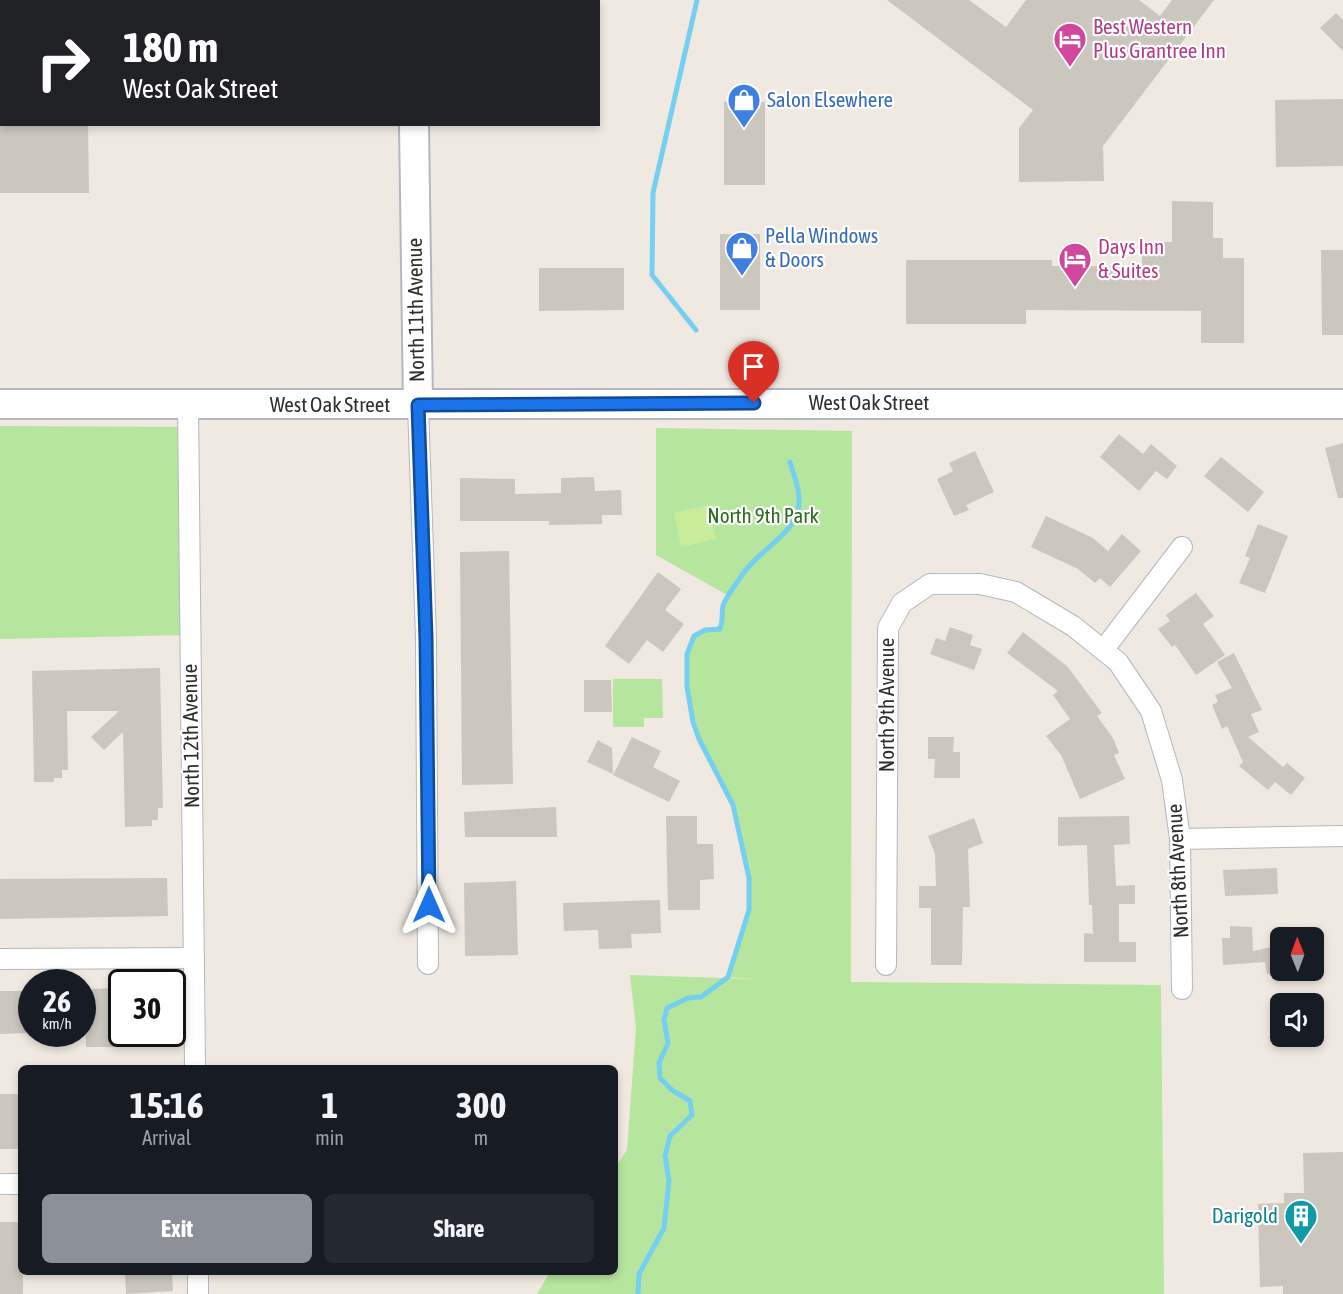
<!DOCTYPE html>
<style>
body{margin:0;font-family:"Asap Condensed",sans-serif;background:#242831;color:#f1f3f6;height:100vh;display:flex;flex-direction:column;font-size:22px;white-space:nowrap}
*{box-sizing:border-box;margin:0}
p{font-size:20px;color:#9ea1a6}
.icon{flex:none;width:33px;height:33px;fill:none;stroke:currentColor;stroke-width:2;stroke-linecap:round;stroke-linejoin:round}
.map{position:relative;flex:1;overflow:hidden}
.details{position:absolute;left:18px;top:1065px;width:600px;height:210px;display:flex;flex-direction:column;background:#171b24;border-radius:9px;box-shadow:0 3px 9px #0003}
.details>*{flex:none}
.hud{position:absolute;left:0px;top:0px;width:600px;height:126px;box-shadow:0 3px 9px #0003;background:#202124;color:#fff;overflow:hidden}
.needle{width:39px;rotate:359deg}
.fabs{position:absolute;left:1270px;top:927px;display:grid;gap:12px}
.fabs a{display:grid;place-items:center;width:54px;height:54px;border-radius:9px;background:#171b24;box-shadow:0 3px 9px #0003;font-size:30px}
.speed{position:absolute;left:18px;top:969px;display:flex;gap:12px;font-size:30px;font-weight:700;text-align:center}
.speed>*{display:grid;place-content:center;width:78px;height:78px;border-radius:50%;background:#171b24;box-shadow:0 3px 9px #0003;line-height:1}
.speed small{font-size:15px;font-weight:400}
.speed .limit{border:3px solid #111;border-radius:9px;background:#fff;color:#111}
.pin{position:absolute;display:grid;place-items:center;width:51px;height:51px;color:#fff;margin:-62px -26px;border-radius:50% 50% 50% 0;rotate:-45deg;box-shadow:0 0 6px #0007}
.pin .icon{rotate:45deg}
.me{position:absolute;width:66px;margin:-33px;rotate:0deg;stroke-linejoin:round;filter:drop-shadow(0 0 4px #0008)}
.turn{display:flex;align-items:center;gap:21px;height:126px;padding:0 24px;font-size:27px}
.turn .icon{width:78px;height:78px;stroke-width:2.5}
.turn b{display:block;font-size:42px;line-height:51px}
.eta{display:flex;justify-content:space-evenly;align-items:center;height:102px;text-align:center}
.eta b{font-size:36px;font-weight:700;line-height:42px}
.button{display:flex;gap:12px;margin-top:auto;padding:12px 24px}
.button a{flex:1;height:69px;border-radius:9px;background:#8c9099;color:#fff;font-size:24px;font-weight:700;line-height:69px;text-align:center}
.button a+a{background:#242831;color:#f1f3f6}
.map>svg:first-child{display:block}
</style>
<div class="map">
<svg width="1343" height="1294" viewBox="0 0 1343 1294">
<rect width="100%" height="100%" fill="#efe9e1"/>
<!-- green -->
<g fill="#b6e59e">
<path d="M 0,426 L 183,427 L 187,635 L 0,639 Z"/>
<path d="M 656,428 L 852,431 L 851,982 L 1161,985 L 1164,1294 L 537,1294 L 550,1272 L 615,1272 L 615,1168 L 627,1150 L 636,1028 L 630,975 L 754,979 L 728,977 L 749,910 L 749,878 L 733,805 L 699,739 L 693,722 L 687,687 L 687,654 L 694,636 L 705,630 L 720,629 C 725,616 721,608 729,596 L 656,555 Z"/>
<path d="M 613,679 L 662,679 L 663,718 L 644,718 L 644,727 L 613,727 Z"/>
</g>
<!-- pitch -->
<path fill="#c9ec9a" d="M 708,505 L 716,539 L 681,547 L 674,513 Z"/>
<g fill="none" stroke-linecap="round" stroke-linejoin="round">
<!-- stream -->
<g stroke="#75cff0" stroke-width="5">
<path d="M 696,330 L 652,275 L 653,193 L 697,0"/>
<path d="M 638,1294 L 639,1274 L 664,1228 L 669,1181 L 665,1156 L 670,1136 L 692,1115 L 690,1101 L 672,1090 L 660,1078 L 659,1063 L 668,1043 L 664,1020 L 667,1008 L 688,998 L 701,997 L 728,977 L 749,910 L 749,878 L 733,805 L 699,739 L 693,722 L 687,687 L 687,654 L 694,636 L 705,630 L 720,629 C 724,618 721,614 723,606 C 725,598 740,578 745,571 C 762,547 801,532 799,498 C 799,487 793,473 790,462"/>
</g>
</g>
<!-- building -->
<g fill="#cbc7bf">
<path d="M 887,0 L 969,0 L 1006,27 L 1026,0 L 1139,0 L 1160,16 L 1172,0 L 1214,0 L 1103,146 L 1104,181 L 1019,182 L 1019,128 L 1033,110 Z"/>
<path d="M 1336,13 L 1343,20 L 1343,51 L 1320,28 Z"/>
<path d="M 1343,99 L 1343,166 L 1276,167 L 1275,100 Z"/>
<rect x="724" y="102" width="41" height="83"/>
<path d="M 0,124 L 88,124 L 89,193 L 0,193 Z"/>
<path d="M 1172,201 L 1213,202 L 1213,238 L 1223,238 L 1223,258 L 1244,258 L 1244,343 L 1201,343 L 1201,311 L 1026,310 L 1026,324 L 906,324 L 906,260 L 1052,260 L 1052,266 L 1142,266 L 1142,242 L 1172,242 Z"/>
<rect x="720" y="234" width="40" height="76"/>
<path d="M 1321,250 L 1343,250 L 1343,335 L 1322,335 Z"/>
<path d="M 539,268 L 624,268 L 624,310 L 539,311 Z"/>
<path d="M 1119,434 L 1143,454 L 1151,444 L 1177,466 L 1167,479 L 1156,471 L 1139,491 L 1100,457 Z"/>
<path d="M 1343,443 L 1343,498 L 1338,498 L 1325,448 Z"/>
<path d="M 975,451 L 994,492 L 966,505 L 969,510 L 954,516 L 937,479 L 953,471 L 949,463 Z"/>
<path d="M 1221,457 L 1264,492 L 1248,512 L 1204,476 Z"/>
<path d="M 594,477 L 595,491 L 621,490 L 622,515 L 602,515 L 602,524 L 549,525 L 549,521 L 460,521 L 460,478 L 515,479 L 515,494 L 561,493 L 561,478 Z"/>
<path d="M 1046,516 L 1093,538 L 1108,551 L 1122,534 L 1141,551 L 1110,587 L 1100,578 L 1095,583 L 1078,569 L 1031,547 Z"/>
<path d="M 1258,524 L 1288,536 L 1265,593 L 1239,583 L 1250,558 L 1245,556 Z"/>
<path d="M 509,551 L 513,784 L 462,785 L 460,552 Z"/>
<path d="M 658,572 L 681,589 L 665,610 L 684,624 L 663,652 L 647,640 L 629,664 L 605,646 Z"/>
<path d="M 1196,593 L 1214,616 L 1203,624 L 1225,655 L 1196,675 L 1175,645 L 1172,647 L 1158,629 L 1170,621 L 1166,615 Z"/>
<path d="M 950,627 L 973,635 L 970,645 L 982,649 L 974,670 L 930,654 L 936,638 L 945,641 Z"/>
<path d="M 1023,632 L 1067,666 L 1102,713 L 1097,716 L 1113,738 L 1119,753 L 1114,755 L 1125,779 L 1080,799 L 1061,755 L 1046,736 L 1070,719 L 1053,695 L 1058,691 L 1007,653 Z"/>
<path d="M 1234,653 L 1262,710 L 1251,714 L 1259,732 L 1248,737 L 1283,767 L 1287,763 L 1305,778 L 1291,795 L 1275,782 L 1268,790 L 1239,766 L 1243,762 L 1227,726 L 1222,729 L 1212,705 L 1218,702 L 1215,695 L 1232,688 L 1217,662 Z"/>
<path d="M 160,668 L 163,808 L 158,808 L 158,820 L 152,820 L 152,826 L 125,827 L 123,732 L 104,750 L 91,737 L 119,711 L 67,711 L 68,770 L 62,770 L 62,778 L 54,778 L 54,782 L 34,782 L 32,671 Z"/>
<path d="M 584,680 L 611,680 L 612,712 L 584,712 Z"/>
<path d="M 632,737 L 661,751 L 653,767 L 680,781 L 669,802 L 613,775 Z"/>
<path d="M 928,737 L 954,737 L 953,752 L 960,752 L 960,778 L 934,778 L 935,759 L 928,759 Z"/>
<path d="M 598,740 L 612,748 L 613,774 L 587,762 Z"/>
<path d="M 556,807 L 557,837 L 465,837 L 464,812 Z"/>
<path d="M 666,816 L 697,816 L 697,844 L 713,844 L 714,879 L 700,880 L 700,910 L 668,910 Z"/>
<path d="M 1129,816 L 1130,844 L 1114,845 L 1116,886 L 1135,885 L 1135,904 L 1119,904 L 1119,942 L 1136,942 L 1136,962 L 1084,962 L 1084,933 L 1093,934 L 1092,905 L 1089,905 L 1087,845 L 1058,846 L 1058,817 Z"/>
<path d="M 974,818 L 983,843 L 968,849 L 970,907 L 963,907 L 962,965 L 931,965 L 931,908 L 919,908 L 919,886 L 936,886 L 935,854 L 928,836 Z"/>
<path d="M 1277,868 L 1278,894 L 1225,896 L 1223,870 Z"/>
<path d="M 167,878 L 168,916 L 0,919 L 0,879 Z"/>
<path d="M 516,881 L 518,955 L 465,956 L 464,883 Z"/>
<path d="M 660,900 L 661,933 L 631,934 L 632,948 L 599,949 L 598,930 L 564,931 L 563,903 Z"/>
<path d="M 1230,926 L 1252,927 L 1253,951 L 1281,945 L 1281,971 L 1267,974 L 1265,962 L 1223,965 L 1222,938 L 1230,938 Z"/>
<path d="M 122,988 L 122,1047 L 86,1047 L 85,989 Z"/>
<path d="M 0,991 L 32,991 L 32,1033 L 0,1034 Z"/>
<rect x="0" y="1094" width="21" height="55"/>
<path d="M 1343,1152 L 1343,1294 L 1283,1294 L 1283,1286 L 1260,1287 L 1258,1204 L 1284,1203 L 1284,1193 L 1304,1193 L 1303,1153 Z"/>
<path d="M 0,1222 L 21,1222 L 21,1272 L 23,1272 L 23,1294 L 0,1294 Z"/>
<path d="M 125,1272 L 172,1272 L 173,1291 L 126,1294 Z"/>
</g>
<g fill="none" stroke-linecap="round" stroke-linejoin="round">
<!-- street casing -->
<g stroke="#b4b7c1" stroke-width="22">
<g id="street">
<path d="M 188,404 L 195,1068"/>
<path d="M 418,405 L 426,638 L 428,964"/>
<path d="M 1104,649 L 1182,547"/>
<path d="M 1180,839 L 1343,836"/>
<path d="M 0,959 L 194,958"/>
<path d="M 886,965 L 888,628 L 902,603 L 930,584 L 980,584 L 1016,592 L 1073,626 L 1118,662 L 1151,711 L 1172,780 L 1180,839 L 1182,989"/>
<path d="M 0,1184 L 21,1184"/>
<path d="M 198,1272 L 198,1294"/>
</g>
</g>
<!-- secondary casing -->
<g stroke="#b4b7c1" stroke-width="32">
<g id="secondary">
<path d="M 413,0 L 413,2"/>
<path d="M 414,124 L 418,405"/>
<path d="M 0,404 L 1343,404"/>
</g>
</g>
<!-- street -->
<use href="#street" stroke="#fff" stroke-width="20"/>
<!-- secondary -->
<use href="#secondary" stroke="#fff" stroke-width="28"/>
</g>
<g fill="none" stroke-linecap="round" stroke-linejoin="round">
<!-- route casing -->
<g stroke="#114b97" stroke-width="15">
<path id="route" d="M 429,905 L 426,638 L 418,405 L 754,403"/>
</g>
<!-- route -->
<use href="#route" stroke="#1a73e8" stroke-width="10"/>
</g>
<!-- icons -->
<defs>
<g id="hotel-pin" transform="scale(1.725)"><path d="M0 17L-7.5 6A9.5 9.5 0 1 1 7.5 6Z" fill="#d1479c" stroke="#fff"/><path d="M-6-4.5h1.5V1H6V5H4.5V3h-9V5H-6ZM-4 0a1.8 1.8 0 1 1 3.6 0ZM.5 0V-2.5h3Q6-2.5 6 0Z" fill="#fff"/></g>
<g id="shop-pin" transform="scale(1.725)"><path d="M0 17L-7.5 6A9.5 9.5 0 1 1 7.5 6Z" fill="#3f7fe0" stroke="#fff"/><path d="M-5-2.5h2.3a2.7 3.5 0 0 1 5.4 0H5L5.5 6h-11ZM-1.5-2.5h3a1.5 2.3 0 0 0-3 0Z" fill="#fff"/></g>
<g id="building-pin" transform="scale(1.725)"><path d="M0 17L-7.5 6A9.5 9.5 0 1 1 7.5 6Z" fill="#0f9aa8" stroke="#fff"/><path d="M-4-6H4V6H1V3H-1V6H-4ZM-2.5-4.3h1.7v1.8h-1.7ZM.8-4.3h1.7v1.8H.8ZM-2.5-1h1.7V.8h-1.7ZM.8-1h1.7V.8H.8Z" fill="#fff"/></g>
</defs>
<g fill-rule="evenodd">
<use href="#hotel-pin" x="1070" y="39"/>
<use href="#shop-pin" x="744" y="100"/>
<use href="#shop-pin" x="742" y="248"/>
<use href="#hotel-pin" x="1075" y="259"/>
<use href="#building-pin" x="1301" y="1216"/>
</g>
<g text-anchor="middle" stroke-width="4.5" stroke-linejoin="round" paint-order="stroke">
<!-- hotel labels -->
<g font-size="21" fill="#b23c85" stroke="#fff" text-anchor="start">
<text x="1093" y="34">Best Western<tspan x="1093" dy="24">Plus Grantree Inn</tspan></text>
<text x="1098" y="254">Days Inn<tspan x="1098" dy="24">&amp; Suites</tspan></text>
</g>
<!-- shop labels -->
<g font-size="21" fill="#366cbe" stroke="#fff" text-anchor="start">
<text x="767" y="107">Salon Elsewhere</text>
<text x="765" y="243">Pella Windows<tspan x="765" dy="24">&amp; Doors</tspan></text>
</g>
<!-- street labels -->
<g font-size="21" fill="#2e2e2e" stroke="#fff">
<text transform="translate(416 310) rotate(-91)" y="7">North 11th Avenue</text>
<text x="869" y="410">West Oak Street</text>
<text x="330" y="412">West Oak Street</text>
<text transform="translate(887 705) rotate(-90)" y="7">North 9th Avenue</text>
<text transform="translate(191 736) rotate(-91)" y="7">North 12th Avenue</text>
<text transform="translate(1178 871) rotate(-93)" y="7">North 8th Avenue</text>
</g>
<!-- park labels -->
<g font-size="21" fill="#2c6e1b" stroke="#fff">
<text x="763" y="523">North 9th Park</text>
</g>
<!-- culture labels -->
<g font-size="21" fill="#0d838f" stroke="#fff" text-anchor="end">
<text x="1278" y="1223">Darigold</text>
</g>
</g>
</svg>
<div class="fabs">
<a><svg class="needle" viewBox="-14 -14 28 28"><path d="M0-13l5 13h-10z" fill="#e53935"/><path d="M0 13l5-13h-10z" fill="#9ea1a6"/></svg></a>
<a><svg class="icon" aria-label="sound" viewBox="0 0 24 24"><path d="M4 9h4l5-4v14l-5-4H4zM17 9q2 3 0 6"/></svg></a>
</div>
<div class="speed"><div>26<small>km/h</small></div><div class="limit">30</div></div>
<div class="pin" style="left:754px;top:403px;background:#d93025"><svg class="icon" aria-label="arrive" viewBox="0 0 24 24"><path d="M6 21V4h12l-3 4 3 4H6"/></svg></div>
<svg class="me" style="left:429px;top:905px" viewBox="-20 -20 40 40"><path d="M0-17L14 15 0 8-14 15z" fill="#1a73e8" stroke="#fff" stroke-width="4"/></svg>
<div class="hud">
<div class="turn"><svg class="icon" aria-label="right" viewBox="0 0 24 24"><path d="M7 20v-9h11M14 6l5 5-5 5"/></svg><div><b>180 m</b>West Oak Street</div></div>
</div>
<section class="details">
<div class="eta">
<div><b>15:16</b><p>Arrival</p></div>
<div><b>1</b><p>min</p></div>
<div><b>300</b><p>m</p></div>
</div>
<div class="button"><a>Exit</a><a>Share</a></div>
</section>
</div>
